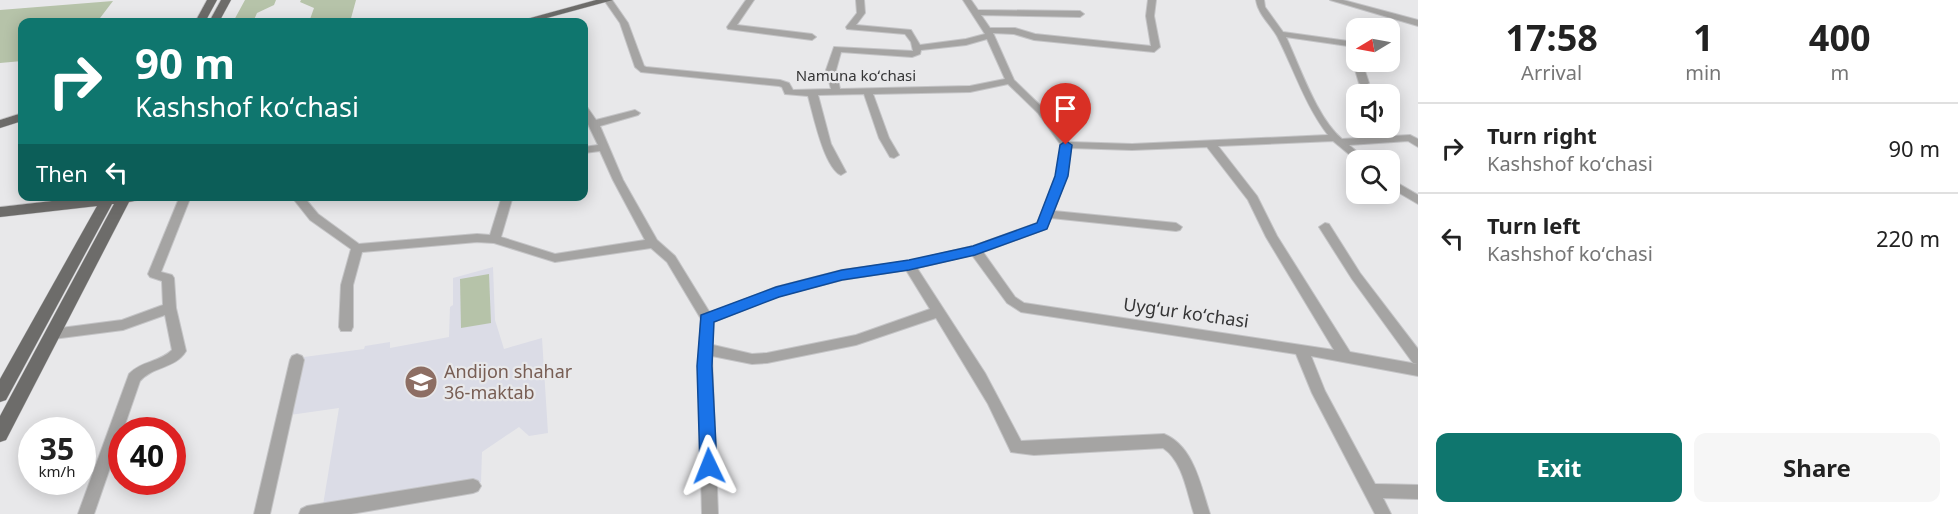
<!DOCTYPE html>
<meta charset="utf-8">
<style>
body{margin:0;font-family:"Noto Sans",sans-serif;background:#f6f6f6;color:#222;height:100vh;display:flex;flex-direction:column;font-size:22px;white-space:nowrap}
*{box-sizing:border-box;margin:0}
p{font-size:20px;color:#767676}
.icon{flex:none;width:33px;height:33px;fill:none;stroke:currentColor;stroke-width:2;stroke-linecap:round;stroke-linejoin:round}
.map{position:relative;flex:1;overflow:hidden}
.side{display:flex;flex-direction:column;background:#fff;width:540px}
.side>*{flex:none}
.hud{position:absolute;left:18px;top:18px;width:570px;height:183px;border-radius:12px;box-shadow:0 3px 15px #0003;background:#0f766e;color:#fff;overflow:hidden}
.needle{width:39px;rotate:260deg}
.tools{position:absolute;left:1346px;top:18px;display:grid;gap:12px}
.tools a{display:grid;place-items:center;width:54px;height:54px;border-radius:12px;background:#fff;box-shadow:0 3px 15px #0003;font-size:30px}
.speed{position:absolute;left:18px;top:417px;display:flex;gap:12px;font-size:30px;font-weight:700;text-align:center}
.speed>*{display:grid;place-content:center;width:78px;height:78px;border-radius:50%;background:#fff;box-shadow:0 3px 15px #0003;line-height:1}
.speed small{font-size:15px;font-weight:400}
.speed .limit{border:9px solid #d22;background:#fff;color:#111}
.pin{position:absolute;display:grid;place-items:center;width:51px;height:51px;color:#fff;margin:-62px -26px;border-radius:50% 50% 50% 0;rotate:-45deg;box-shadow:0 0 6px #0007}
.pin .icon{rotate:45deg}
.me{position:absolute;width:66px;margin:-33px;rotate:358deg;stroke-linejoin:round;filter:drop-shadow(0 0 4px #0008)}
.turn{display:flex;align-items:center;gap:21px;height:126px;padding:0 18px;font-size:27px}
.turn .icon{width:78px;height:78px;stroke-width:2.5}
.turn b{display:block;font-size:42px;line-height:51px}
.then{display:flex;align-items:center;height:57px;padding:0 18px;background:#0003;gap:12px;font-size:22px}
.eta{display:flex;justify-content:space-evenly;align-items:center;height:102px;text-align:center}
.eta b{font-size:36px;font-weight:700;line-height:42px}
.button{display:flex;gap:12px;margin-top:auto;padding:12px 18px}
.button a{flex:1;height:69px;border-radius:12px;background:#0f766e;color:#fff;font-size:24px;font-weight:700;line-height:69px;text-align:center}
.button a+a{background:#f6f6f6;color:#222}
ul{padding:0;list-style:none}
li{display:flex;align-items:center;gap:18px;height:90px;padding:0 18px;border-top:2px solid #e0e0e0}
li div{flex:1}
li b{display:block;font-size:22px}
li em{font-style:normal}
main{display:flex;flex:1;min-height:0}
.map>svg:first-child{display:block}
</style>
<main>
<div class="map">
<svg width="1418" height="514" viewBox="0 0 1418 514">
<rect width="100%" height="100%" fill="#e8e8ea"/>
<!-- built -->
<path fill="#dbdce6" d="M 493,267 L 495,320 L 504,349 L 542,338 L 548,433 L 529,436 L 519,427 L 482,452 L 481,482 L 323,505 L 339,408 L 290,415 L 304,357 L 364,349 L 365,346 L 390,342 L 390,348 L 449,337 L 450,307 L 453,305 L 453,278 Z"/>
<!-- green -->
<g fill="#b6c3a9">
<path d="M 245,0 L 276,0 L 274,5 L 257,13 L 253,22 L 233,22 Z"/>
<path d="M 301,0 L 356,0 L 350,22 L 309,22 L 314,8 L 300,2 Z"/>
<path d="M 113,1 L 97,22 L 22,22 L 22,61 L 0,63 L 0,10 Z"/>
<path d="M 489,274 L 491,323 L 461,328 L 460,279 Z"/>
</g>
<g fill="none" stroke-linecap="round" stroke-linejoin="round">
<!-- minor casing -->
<g stroke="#c4c4c6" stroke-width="2">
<g id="minor">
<path d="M 604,0 L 612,0 L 628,23 L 644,66 L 646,67 L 780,80 L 789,83 L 793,90 L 831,89 L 826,70 L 834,47 L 913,51 L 911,42 L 905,34 L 847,29 L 846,27 L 857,13 L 856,0 L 864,0 L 865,13 L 856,25 L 911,30 L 920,45 L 966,39 L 985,34 L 963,0 L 971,0 L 978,10 L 1080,11 L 1084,14 L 1080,17 L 981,15 L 990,28 L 1015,28 L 1035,34 L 1151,46 L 1146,16 L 1148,0 L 1156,0 L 1154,16 L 1160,47 L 1154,52 L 1034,40 L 1014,34 L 993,33 L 1014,80 L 1044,109 L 1069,142 L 1132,144 L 1328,135 C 1305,105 1294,69 1277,36 C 1270,24 1258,14 1256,0 L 1264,0 L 1265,7 L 1283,32 L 1355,42 L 1356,62 L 1362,62 L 1369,83 L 1364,86 L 1359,83 L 1348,46 L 1286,37 C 1300,67 1317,118 1342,139 L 1410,135 L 1418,139 L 1418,147 L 1408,141 L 1349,145 L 1367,160 L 1356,160 L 1333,141 L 1218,146 L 1257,196 L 1277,236 L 1350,352 L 1417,364 L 1413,363 L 1352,279 L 1319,227 L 1325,223 L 1329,224 L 1360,273 L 1418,349 L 1418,376 L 1311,356 L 1325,391 L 1375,484 L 1418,485 L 1418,499 L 1383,498 L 1391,514 L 1375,514 L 1312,393 L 1296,354 L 1021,312 L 1007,303 L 972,255 L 917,268 L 985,373 L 1021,441 L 1164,434 C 1194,446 1201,487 1210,514 L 1194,514 C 1187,493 1183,461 1163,448 L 1034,455 L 1011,452 L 988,404 L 936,318 L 856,345 L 767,363 L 752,364 L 712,356 L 718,514 L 702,514 L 698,366 L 701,319 L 667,262 L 651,248 L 555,262 L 494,243 L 477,242 L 362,252 L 353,285 L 353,327 L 351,331 L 341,331 L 339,327 L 341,285 L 351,249 L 310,220 L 291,196 L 303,196 L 318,214 L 359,244 L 477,234 L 490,235 L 502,196 L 513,196 L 501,237 L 555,254 L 645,240 L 613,180 L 600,151 L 584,153 L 584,147 L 598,145 L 584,116 L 584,106 L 587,107 L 596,120 L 635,110 L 640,113 L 638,115 L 600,126 L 623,180 L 657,240 L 675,256 L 710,313 L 776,287 L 842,270 L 909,261 L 973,246 L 1037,223 L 1057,176 L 1061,145 L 1038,113 L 1008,84 L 970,92 L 873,94 L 889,138 L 899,155 L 894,158 L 890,157 L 879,138 L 864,94 L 818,95 L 831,144 L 846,172 L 841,175 C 824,168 813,113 808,96 L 785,94 L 782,87 L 779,86 L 641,72 L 635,67 L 620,23 ZM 987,39 L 1005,79 L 970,86 L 840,89 L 836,70 L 841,52 L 912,57 L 920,54 L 921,50 L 966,45 ZM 1207,147 L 1248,200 L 1266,237 L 1334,350 L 1024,303 L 1015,297 L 983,252 L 1046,229 L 1051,218 L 1176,231 L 1180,230 L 1182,227 L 1176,223 L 1054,211 L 1067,176 L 1071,148 L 1132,150 ZM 906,270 L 930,309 L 856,335 L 767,353 L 752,354 L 713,345 L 713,322 L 779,296 L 842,280 Z"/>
<path d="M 746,0 L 754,0 L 737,25 L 812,34 L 816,37 L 812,40 L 728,29 L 727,27 Z"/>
<path d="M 1330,0 L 1343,0 L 1418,20 L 1418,26 Z"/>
<path d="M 1389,178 L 1418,195 L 1418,204 L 1389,187 Z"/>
<path d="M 180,196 L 191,196 L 161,272 L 172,275 L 174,278 L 176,308 L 186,351 C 175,369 153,366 140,381 L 94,514 L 78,514 L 129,374 C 141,361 160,362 172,350 L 165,315 L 123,330 L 53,339 L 48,338 L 46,334 L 48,330 L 53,329 L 122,320 L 163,305 L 162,281 L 150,277 L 148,274 Z"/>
<path d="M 297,354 L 302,356 L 304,360 L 270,514 L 254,514 L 290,360 L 292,356 Z"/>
<path d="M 473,479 L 478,481 L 481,486 L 478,491 L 473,493 L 351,514 L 299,514 L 301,509 L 307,506 Z"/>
</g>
</g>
<!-- major casing -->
<g stroke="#c4c4c6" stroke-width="1">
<g id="major">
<path d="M 207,0 L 217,0 L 205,22 L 195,22 Z"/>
<path d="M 221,0 L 231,0 L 219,22 L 209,22 Z"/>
<path d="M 596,0 L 613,0 L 532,22 L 516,22 Z"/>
<path d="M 22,113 L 22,121 L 0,128 L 0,120 Z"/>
<path d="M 95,196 L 147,196 L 145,199 L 129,202 L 6,440 L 0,442 L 0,416 L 114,204 L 112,204 L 6,400 L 0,402 L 0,379 L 97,206 L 0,217 L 0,207 Z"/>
</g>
</g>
<!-- minor -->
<use href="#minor" fill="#a5a4a3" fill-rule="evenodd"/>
<!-- major -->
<use href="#major" fill="#6d6c6a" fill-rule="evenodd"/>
</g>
<!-- route -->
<path fill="#1a73e8" stroke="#114b97" stroke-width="1.5" d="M 1066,141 L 1072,145 L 1068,176 L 1047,229 L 975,255 L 909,270 L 842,280 L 779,297 L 714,322 L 712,366 L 717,466 L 715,472 L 709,474 L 703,472 L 700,466 L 697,366 L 701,315 L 776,287 L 842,270 L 909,260 L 973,246 L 1037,223 L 1055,176 L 1060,145 Z"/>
<!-- icons -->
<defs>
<g id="school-disc" transform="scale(1.725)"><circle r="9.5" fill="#8d6e63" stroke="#e8e8ea"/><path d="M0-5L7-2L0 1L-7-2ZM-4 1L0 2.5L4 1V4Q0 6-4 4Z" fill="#fff"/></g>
</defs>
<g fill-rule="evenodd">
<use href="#school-disc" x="421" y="382"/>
</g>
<g text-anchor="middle" stroke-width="4.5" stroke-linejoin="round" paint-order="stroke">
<!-- far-street labels -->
<g font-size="15" fill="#353536" stroke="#e8e8ea">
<text x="856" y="81">Namuna koʻchasi</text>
</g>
<!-- street labels -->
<g font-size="18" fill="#353536" stroke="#e8e8ea">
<text transform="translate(1186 313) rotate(8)" y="6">Uygʻur koʻchasi</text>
</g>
<!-- education labels -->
<g font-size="18" fill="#785e54" stroke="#e8e8ea" text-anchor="start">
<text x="444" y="378">Andijon shahar<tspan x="444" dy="21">36-maktab</tspan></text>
</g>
</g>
</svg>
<div class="tools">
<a><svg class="needle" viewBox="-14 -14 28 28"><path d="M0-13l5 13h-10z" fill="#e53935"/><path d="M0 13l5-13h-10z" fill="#767676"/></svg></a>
<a><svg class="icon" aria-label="sound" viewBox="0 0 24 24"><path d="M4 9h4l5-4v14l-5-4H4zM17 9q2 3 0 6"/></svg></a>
<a><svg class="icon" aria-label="search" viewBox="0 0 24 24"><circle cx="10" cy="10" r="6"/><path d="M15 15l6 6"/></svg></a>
</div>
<div class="speed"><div>35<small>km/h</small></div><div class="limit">40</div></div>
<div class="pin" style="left:1066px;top:145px;background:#d93025"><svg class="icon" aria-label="arrive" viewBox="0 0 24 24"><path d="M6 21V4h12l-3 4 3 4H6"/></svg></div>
<svg class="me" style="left:709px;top:466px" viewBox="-20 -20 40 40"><path d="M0-17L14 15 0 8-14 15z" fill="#1a73e8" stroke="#fff" stroke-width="4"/></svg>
<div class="hud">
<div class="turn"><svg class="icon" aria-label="right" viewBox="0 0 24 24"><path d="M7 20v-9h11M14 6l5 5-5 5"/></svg><div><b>90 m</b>Kashshof koʻchasi</div></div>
<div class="then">Then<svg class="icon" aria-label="left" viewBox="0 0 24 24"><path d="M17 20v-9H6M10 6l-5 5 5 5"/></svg></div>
</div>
</div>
<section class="side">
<div class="eta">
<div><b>17:58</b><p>Arrival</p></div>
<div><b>1</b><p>min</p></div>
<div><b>400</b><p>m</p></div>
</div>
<ul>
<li><svg class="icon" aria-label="right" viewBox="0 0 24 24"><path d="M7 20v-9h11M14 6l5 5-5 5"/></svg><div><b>Turn right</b><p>Kashshof koʻchasi</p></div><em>90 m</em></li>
<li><svg class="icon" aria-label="left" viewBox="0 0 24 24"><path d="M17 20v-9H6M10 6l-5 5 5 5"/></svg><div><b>Turn left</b><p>Kashshof koʻchasi</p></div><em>220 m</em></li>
</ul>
<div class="button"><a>Exit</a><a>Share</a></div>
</section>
</main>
